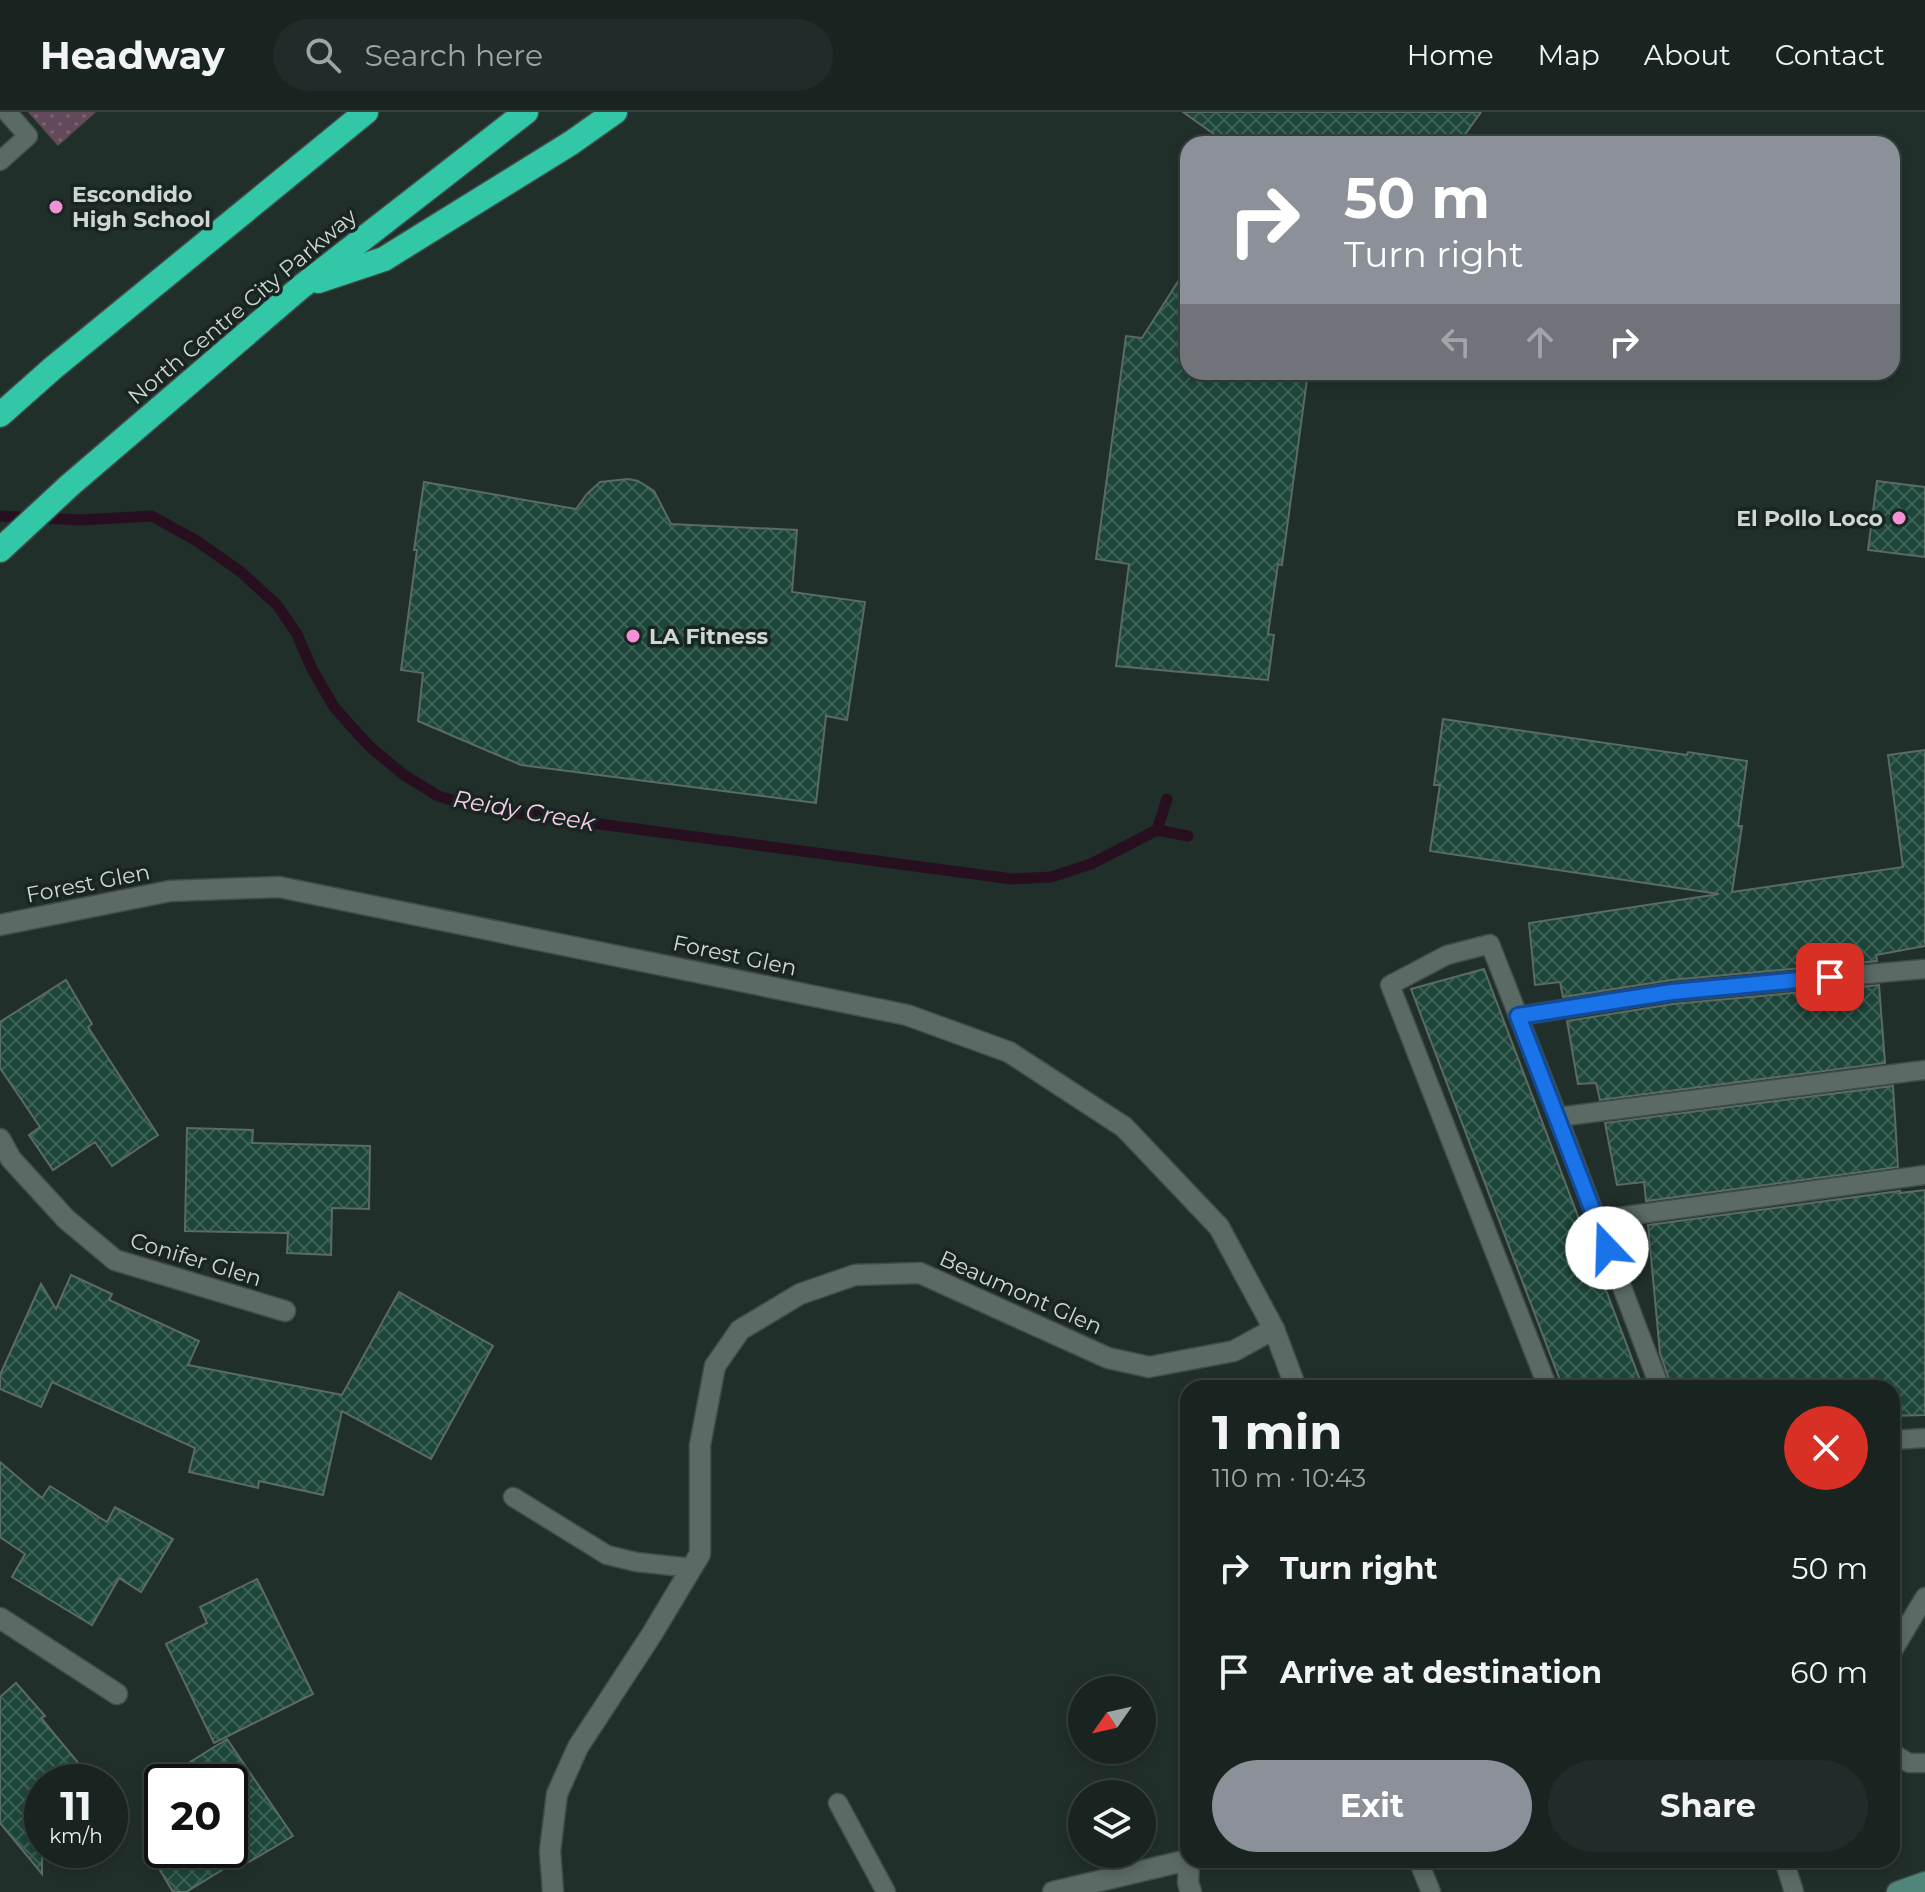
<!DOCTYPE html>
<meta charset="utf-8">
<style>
body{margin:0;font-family:Montserrat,sans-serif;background:#222b29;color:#f1f3f6;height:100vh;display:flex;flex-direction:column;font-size:30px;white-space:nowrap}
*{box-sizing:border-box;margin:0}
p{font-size:26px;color:#9fa4a5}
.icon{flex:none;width:44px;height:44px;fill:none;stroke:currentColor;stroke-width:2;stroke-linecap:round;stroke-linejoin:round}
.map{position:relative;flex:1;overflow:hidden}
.side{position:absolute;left:1180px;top:1268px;width:720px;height:488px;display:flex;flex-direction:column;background:#192320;border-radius:24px;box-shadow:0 4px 12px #0003,0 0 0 2px #37403e}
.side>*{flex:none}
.hud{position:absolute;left:1180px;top:24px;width:720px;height:244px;border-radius:24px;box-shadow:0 4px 12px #0003,0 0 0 2px #37403e;background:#8c9099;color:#fff;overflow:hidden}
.needle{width:52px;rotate:236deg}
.fabs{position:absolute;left:1068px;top:1564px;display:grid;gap:16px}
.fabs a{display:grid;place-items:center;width:88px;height:88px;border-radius:50%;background:#192320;box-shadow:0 4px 12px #0003,0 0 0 2px #37403e;font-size:40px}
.speed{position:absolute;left:24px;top:1652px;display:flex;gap:16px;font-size:40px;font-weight:700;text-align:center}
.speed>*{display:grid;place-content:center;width:104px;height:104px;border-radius:50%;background:#192320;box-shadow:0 4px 12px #0003,0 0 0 2px #37403e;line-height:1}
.speed small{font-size:20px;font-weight:400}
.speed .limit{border:4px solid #111;border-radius:12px;background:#fff;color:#111}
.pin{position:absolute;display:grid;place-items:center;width:68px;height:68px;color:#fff;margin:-34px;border-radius:16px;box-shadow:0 4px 12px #0006}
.me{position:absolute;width:88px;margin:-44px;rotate:339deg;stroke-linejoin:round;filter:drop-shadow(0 0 6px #0008)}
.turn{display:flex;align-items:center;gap:28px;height:168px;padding:0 32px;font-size:36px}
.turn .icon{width:104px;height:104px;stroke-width:2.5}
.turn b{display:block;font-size:56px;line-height:68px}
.lanes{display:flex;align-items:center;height:76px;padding:0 32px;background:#0003;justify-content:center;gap:40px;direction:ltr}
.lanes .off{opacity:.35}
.round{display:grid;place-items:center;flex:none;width:84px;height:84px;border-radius:42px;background:#222b29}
.overview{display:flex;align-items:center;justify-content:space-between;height:136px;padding:0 32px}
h1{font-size:48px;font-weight:700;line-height:60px}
.action{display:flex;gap:16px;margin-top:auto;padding:16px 32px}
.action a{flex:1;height:92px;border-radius:48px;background:#8c9099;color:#fff;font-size:32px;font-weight:700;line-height:92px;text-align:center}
.action a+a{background:#222b29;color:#f1f3f6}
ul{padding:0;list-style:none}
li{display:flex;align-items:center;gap:24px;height:104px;padding:0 32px}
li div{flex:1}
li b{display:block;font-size:30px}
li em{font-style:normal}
header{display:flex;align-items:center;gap:48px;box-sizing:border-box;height:112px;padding:0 40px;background:#192320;border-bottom:2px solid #37403e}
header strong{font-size:38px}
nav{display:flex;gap:44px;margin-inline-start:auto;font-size:28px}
.search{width:560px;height:72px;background:#222b29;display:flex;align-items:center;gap:20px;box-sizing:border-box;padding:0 28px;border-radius:44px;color:#9fa4a5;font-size:30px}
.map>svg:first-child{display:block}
</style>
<header>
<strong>Headway</strong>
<div class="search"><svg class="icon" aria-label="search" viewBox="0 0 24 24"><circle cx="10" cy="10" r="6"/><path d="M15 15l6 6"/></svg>Search here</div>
<nav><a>Home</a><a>Map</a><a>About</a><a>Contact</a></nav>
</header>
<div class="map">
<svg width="1925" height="1780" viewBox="0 0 1925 1780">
<defs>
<pattern id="park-dots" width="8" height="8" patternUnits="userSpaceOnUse" patternTransform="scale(2)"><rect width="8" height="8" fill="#634a5b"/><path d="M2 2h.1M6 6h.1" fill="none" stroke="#786372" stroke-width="1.8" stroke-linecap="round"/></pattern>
<pattern id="building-cross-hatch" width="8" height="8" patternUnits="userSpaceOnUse" patternTransform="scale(2)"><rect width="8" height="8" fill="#1d463b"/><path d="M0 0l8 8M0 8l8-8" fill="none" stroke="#3d6056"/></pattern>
</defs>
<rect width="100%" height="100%" fill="#212f2a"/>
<!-- park -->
<path fill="url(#park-dots)" d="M 28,0 L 96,0 L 58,34 Z"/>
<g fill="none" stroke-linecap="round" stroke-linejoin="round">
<!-- stream -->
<g stroke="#270f20" stroke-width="11">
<path d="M 0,404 L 82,408 L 152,404 L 197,429 L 241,460 L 277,493 L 297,522 L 312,557 L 334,595 L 369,634 L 404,663 L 438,684 L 479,696 L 1012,767 L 1051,765 L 1091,752 L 1157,718 L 1188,724"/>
<path d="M 1157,718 L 1167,687"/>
</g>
</g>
<!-- building -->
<g fill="url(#building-cross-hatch)" stroke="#5b6a65" stroke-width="2">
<path d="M 1183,0 L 1481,0 L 1458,32 L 1228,32 Z"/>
<path d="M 1188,154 L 1188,260 L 1308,260 L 1282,453 L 1278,452 L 1268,522 L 1274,523 L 1268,568 L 1116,554 L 1129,452 L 1096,447 L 1126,224 L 1142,226 Z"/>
<path d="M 628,367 L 638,369 L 654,379 L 671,412 L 797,418 L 792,480 L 865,490 L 847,608 L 826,604 L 816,691 L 521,653 L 418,609 L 423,561 L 401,558 L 417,438 L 414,438 L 424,370 L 576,397 L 587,382 L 600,370 Z"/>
<path d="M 1877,369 L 1925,375 L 1925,445 L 1868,438 Z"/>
<path d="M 1443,607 L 1687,643 L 1688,640 L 1747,649 L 1738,714 L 1742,714 L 1732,780 L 1903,755 L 1888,643 L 1925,638 L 1925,834 L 1876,843 L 1877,849 L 1671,868 L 1563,885 L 1560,870 L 1535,873 L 1529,811 L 1719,782 L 1430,739 L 1440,673 L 1434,673 Z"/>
<path d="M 1484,857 L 1543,1012 L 1643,1276 L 1563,1276 L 1411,877 Z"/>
<path d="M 66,868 L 92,912 L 88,915 L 158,1023 L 112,1054 L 95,1030 L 53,1058 L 29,1023 L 40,1015 L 0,956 L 0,910 Z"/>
<path d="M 1879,873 L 1885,951 L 1600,988 L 1596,971 L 1578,972 L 1567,909 L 1673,892 Z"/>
<path d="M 1893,974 L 1898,1055 L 1646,1089 L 1644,1070 L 1617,1073 L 1605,1011 Z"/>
<path d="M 187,1016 L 253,1018 L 252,1031 L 370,1034 L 369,1097 L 332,1096 L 331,1143 L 287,1141 L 288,1121 L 185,1119 Z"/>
<path d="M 1925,1078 L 1925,1303 L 1892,1304 L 1892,1276 L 1672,1276 L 1660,1241 L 1648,1113 L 1900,1079 L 1900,1081 Z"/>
<path d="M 71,1163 L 112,1182 L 109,1188 L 199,1229 L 188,1253 L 342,1283 L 399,1180 L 493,1234 L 431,1347 L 342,1299 L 323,1383 L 259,1369 L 258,1376 L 189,1360 L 195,1336 L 52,1270 L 41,1295 L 0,1277 L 0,1263 L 41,1172 L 56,1197 Z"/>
<path d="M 0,1350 L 42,1386 L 50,1374 L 107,1410 L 115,1395 L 173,1427 L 141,1480 L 119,1466 L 92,1513 L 12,1465 L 25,1442 L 0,1425 Z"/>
<path d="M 257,1467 L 313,1582 L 214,1631 L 166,1532 L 207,1511 L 200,1495 Z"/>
<path d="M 16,1571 L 45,1604 L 41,1606 L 94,1670 L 42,1670 L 42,1762 L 0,1711 L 0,1585 Z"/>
<path d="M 227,1627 L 293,1724 L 249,1750 L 245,1744 L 186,1780 L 173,1780 L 148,1738 L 230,1738 L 230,1670 L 158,1670 Z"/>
</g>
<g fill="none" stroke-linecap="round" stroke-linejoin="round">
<!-- lane casing -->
<g stroke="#414d49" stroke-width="21">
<g id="lane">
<path d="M 0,49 L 28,24 L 7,0"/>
<path d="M 1518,904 L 1672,880 L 1924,857"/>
<path d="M 1558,1005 L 1925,958"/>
<path d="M 1596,1108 L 1925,1063"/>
<path d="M 1548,1276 L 1390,873 L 1447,843 L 1490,832 L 1558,1005 L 1660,1276"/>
<path d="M 1892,1328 L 1925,1326"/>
<path d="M 513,1385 L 607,1443 L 636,1450 L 692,1456"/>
<path d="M 1892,1540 L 1925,1485"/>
<path d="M 1892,1641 L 1909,1651 L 1925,1651"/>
<path d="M 838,1691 L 886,1780"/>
<path d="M 1418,1748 L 1431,1780"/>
<path d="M 1784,1748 L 1794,1780"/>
</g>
</g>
<!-- street casing -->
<g stroke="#414d49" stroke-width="23">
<g id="street">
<path d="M 0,813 L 170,779 L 279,775 L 907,903 L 1009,940 L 1124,1015 L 1219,1115 L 1274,1217 L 1296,1276"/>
<path d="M 0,1027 L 11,1047 L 66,1107 L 115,1148 L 285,1199"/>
<path d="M 0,1506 L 117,1582"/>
<path d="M 1189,1748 L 1188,1771 L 1191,1780"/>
<path d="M 553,1780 L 550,1739 L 557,1682 L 578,1635 L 652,1522 L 700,1442 L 700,1333 L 715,1254 L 740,1218 L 800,1182 L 855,1163 L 920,1161 L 1108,1246 L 1149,1255 L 1234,1239 L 1274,1217"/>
<path d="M 1053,1780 L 1188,1748"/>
</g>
</g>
<!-- secondary casing -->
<g stroke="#414d49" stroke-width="23">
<path id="secondary" d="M 1897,1780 L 1925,1770"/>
</g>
<!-- highway casing -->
<g stroke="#414d49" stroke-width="27">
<g id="highway">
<path d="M 318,169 L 384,147 L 571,31 L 615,0"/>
<path d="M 0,303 L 53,256 L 366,0"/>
<path d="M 0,438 L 70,373 L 301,175 L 526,0"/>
</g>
</g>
<!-- lane -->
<use href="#lane" stroke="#5b6a65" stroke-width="18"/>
<!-- street -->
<use href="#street" stroke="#5b6a65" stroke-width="20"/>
<!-- secondary -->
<use href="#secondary" stroke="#4f8679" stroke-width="20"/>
<!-- highway -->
<use href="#highway" stroke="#32c8a7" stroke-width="24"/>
</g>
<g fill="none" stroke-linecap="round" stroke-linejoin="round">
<!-- route casing -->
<g stroke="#114b97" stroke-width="20">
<path id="route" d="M 1607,1136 L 1518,904 L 1672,880 L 1830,865"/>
</g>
<!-- route -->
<use href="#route" stroke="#1a73e8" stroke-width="14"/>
</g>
<!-- markers -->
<g fill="#f391d6" stroke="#182521" stroke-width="3">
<circle cx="56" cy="95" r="8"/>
<circle cx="1899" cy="406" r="8"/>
<circle cx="633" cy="524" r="8"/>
</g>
<g text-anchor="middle" stroke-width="7" stroke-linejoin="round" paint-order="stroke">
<!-- poi labels -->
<g font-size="22" font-weight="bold" fill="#cfd7d4" stroke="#182521" text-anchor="start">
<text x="72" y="90">Escondido<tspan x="72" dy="25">High School</tspan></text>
<text x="1883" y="414" text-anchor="end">El Pollo Loco</text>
<text x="649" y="532">LA Fitness</text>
</g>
<!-- street labels -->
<g font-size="22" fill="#cfd7d4" stroke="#182521">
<text transform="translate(242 194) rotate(-40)" y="8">North Centre City Parkway</text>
<text transform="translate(88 771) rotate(-11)" y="8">Forest Glen</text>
<text transform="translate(735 843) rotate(12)" y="8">Forest Glen</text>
<text transform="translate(196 1147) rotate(17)" y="8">Conifer Glen</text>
<text transform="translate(1021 1180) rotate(24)" y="8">Beaumont Glen</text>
</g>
<!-- water labels -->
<g font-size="24" font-style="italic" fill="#faccea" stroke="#182521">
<text transform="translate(524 699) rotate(10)" y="8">Reidy Creek</text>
</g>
</g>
</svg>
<div class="fabs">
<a><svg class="needle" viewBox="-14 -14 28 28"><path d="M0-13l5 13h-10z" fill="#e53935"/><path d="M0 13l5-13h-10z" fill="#9fa4a5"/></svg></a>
<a><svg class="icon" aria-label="layers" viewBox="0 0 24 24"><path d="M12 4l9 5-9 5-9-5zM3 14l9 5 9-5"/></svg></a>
</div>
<div class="speed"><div>11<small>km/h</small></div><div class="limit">20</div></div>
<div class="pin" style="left:1830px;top:865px;background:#d93025"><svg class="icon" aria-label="arrive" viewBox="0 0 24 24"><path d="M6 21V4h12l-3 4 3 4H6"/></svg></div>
<svg class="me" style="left:1607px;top:1136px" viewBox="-20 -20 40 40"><circle r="19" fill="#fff"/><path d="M0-13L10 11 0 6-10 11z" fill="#1a73e8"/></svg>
<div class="hud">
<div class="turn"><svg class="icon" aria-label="right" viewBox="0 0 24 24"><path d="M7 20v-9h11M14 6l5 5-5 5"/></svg><div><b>50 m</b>Turn right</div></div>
<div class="lanes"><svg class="icon off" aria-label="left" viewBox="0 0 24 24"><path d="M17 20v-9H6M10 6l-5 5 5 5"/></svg><svg class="icon off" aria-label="ahead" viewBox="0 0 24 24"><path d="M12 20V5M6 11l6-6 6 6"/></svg><svg class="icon" aria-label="right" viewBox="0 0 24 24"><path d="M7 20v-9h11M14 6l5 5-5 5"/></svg></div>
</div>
<section class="side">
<div class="overview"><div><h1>1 min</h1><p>110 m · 10:43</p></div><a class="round" style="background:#d93025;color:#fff"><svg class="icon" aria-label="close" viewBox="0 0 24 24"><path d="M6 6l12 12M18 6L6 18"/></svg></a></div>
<ul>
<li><svg class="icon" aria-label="right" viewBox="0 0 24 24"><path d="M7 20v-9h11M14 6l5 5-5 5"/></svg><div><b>Turn right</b></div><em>50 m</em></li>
<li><svg class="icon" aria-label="arrive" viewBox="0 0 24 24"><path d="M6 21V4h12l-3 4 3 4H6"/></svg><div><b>Arrive at destination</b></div><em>60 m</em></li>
</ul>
<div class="action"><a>Exit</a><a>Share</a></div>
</section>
</div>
